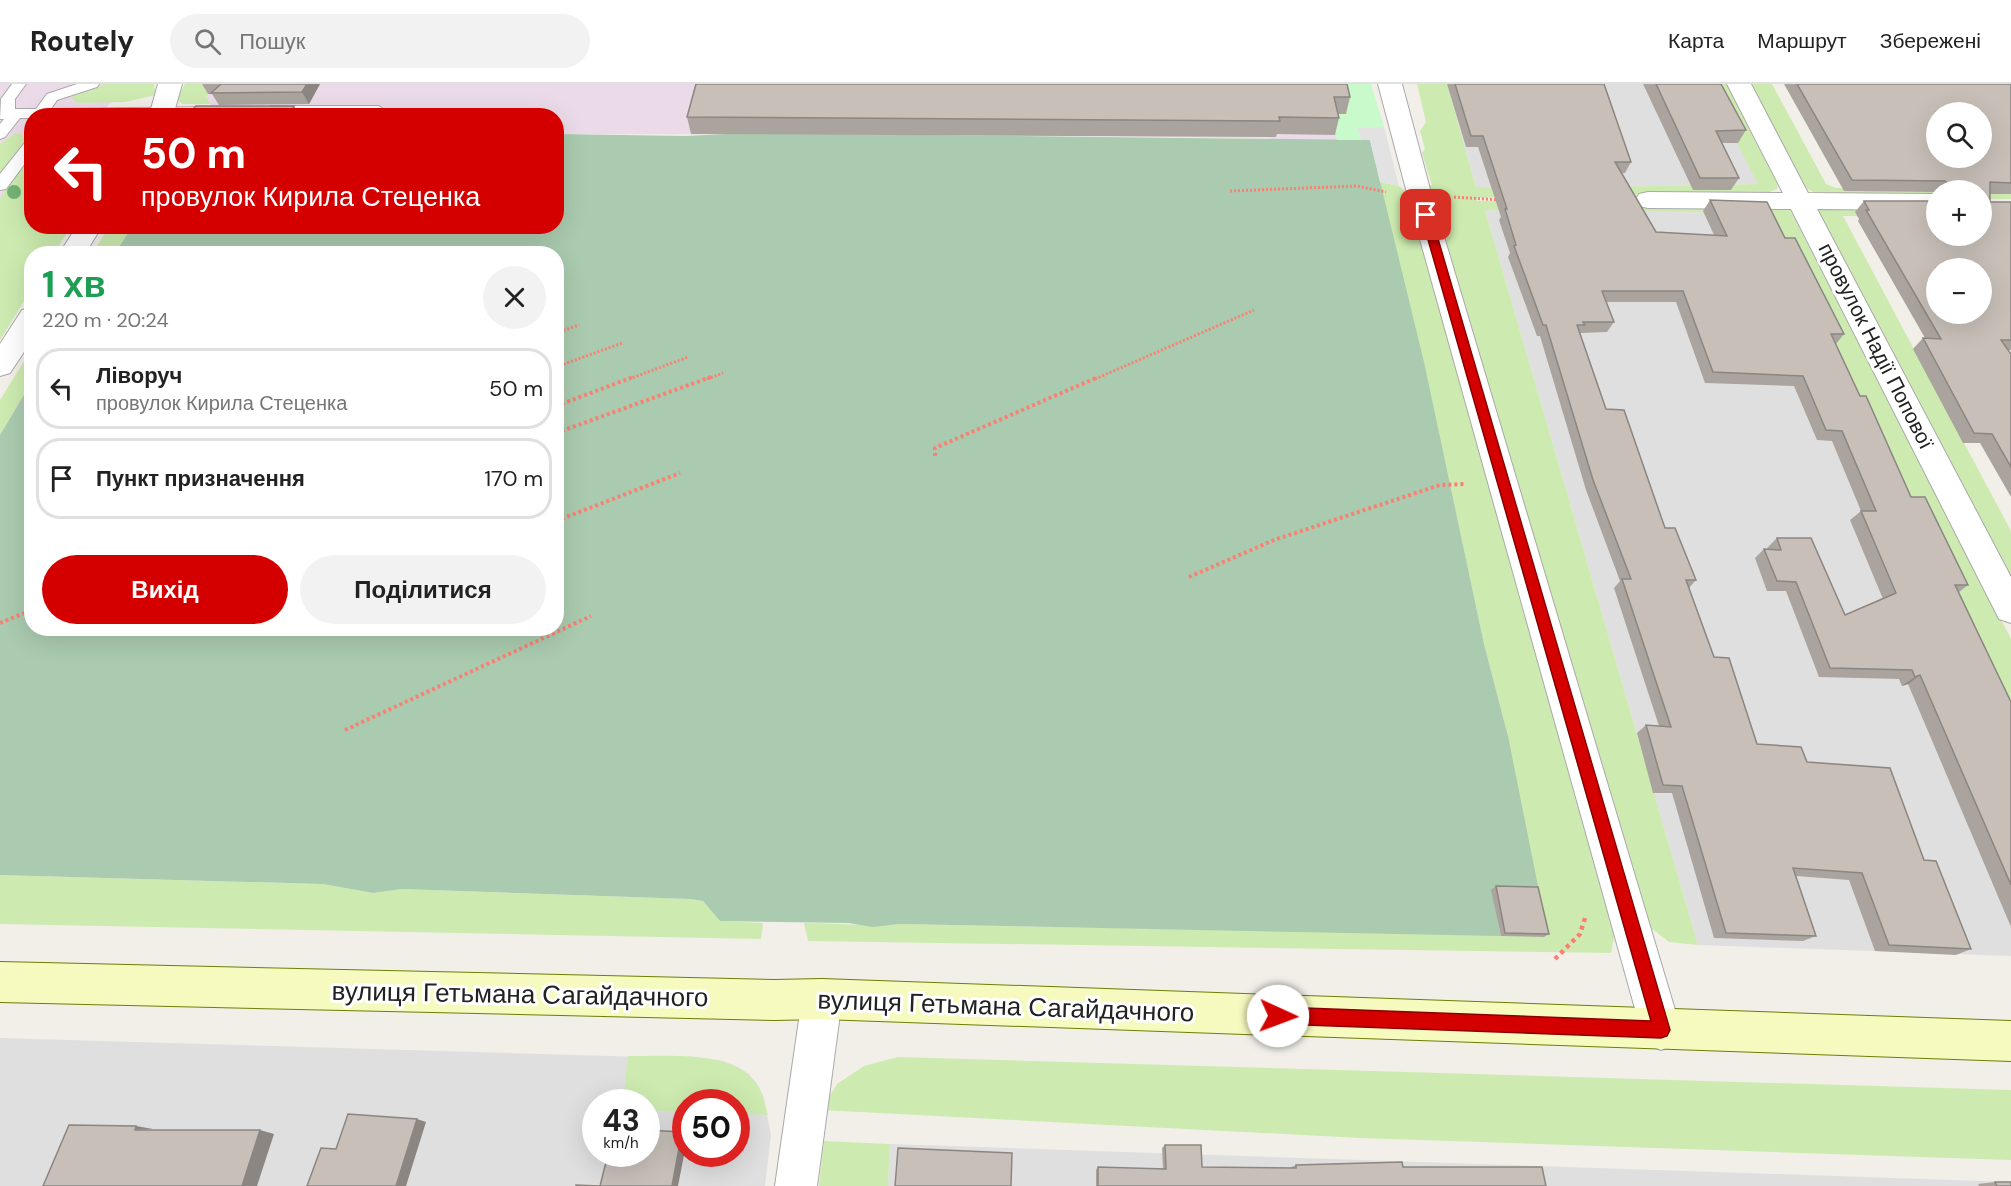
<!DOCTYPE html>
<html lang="uk">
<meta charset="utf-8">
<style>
body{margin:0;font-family:"DM Sans",sans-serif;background:#f2f2f2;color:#222;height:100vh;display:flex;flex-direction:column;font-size:22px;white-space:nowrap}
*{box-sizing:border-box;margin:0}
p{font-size:20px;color:#767676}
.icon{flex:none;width:33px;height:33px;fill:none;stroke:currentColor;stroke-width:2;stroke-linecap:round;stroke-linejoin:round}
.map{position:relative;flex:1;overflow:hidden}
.sheet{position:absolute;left:24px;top:162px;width:540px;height:390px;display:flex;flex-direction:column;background:#fff;border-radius:24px;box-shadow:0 6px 24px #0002}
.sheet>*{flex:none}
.top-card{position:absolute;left:24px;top:24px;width:540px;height:126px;border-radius:24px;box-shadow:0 6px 24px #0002;background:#d40000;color:#fff;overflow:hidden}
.controls{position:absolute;left:1926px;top:18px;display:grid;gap:12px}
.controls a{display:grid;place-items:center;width:66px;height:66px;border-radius:50%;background:#fff;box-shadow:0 6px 24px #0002;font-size:30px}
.speed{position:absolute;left:582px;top:1005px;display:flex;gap:12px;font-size:30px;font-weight:700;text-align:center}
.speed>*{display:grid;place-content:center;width:78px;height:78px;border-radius:50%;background:#fff;box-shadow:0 6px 24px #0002;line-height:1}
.speed small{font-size:15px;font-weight:400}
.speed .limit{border:9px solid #d22;background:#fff;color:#111}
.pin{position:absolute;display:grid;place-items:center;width:51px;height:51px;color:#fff;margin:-26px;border-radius:12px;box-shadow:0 3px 9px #0006}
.me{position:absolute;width:66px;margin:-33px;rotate:92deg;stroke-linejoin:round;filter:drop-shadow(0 0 4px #0008)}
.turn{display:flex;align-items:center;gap:21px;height:126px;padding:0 18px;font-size:27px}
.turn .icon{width:78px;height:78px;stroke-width:2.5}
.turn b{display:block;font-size:42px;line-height:51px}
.round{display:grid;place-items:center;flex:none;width:63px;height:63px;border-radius:32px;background:#f2f2f2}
.head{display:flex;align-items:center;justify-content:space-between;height:102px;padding:0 18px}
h1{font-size:36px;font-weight:700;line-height:45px;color:#1e9e55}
.cta{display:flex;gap:12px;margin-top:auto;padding:12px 18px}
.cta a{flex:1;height:69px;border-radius:36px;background:#d40000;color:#fff;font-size:24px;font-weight:700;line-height:69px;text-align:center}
.cta a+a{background:#f2f2f2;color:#222}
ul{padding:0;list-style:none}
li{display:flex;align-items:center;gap:18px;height:81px;margin:0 12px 9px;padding:0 6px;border:3px solid #e0e0e0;border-radius:24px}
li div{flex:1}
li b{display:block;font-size:22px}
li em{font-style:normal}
header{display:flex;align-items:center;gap:36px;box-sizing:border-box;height:84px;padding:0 30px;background:#fff;border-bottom:2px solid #e0e0e0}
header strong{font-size:28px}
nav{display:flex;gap:33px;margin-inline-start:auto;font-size:21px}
.search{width:420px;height:54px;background:#f2f2f2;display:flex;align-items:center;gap:15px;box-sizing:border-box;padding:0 21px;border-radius:33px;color:#767676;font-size:22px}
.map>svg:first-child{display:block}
</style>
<header>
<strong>Routely</strong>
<div class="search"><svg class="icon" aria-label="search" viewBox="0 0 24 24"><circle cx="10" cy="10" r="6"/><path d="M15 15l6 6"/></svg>Пошук</div>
<nav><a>Карта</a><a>Маршрут</a><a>Збережені</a></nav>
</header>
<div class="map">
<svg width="2011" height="1102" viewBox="0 0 2011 1102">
<rect width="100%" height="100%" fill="#f2efe9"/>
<!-- residential -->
<g fill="#e0dfdf" fill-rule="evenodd">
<path d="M 1447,0 L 1707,0 L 1759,100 L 1553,104 L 1476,103 Z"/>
<path d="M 1485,126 L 1772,129 L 2011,624 L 2011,872 L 1698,861 Z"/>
<path d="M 0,954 L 711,975 L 723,977 L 738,983 L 749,990 L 763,1011 L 771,1051 L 765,1102 L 0,1102 ZM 596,1018 L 646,1018 L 646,1070 L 596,1070 ZM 686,1018 L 736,1018 L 736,1070 L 686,1070 Z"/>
<path d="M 890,1060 L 2011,1098 L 2011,1102 L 888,1102 Z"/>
</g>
<!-- industrial -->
<g fill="#ebdbe8">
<path d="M 0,0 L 133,0 L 123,14 L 110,19 L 101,31 L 32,32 L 31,142 L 0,187 Z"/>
<path d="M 215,0 L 1324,0 L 1337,56 L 1053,51 L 557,50 L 556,32 L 204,32 L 211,20 L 206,13 Z"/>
</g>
<!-- grass -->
<g fill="#cdebb0">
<path d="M 105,0 L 154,0 L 156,11 L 125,18 L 77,19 L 71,13 Z"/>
<path d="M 185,0 L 215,0 L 206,13 L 211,20 L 183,20 L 176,15 Z"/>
<path d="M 1417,0 L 1447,0 L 1476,103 L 1553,104 L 1758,100 L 1707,0 L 1728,0 L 1778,100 L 1777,105 L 1769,108 L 1477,114 L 1477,117 L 1768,119 L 1789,124 L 2011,555 L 2011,624 L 1772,129 L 1485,126 L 1698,861 L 1669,858 L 1651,844 L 1428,102 L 1432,101 L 1422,69 L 1425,65 L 1420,47 L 1426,38 Z"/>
<path d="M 1746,0 L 1772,0 L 1826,100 L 1836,104 L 2011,103 L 2011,115 L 1982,115 L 1982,106 L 1936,106 L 1936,114 L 1822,112 L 1801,102 Z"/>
<path d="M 15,49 L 21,50 L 25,56 L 0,89 L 0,60 Z"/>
<path d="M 31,71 L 32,142 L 71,143 L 54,169 L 32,170 L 31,206 L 0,256 L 0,114 Z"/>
<path d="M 1380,98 L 1399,102 L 1411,112 L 1615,848 L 1611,869 L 808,857 L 804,839 C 836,839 868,843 899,840 L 1501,851 L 1491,806 L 1508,652 L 1484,560 L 1449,397 Z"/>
<path d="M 1829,122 L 1936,133 L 1843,132 L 2011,447 L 2011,505 L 1816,130 L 1821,125 Z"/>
<path d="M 109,143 L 132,143 L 115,169 L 92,170 Z"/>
<path d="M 31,266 L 31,299 L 0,351 L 0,316 Z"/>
<path d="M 0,791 L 323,800 L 373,809 L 402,805 L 690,815 L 703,817 L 720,837 L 763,839 L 761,855 L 0,840 Z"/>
<path d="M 628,972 C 667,973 732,965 757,1000 C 763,1009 765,1020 768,1031 L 737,1029 L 736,1018 L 686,1018 L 685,1028 L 647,1026 L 646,1018 L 623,1018 Z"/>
<path d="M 898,973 L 2011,1006 L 2011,1076 L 1360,1054 L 821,1026 L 837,1000 L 864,982 Z"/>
<path d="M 824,1057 L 890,1060 L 888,1102 L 819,1102 Z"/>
</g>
<!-- cemetery -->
<path fill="#aacbaf" d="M 748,49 L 1370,56 L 1424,278 L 1484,560 L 1508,652 L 1539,807 L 1492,806 L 1501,852 L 899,840 L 873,843 L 848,839 L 720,837 L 703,817 L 690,815 L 402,805 L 373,809 L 323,800 L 0,791 L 0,351 L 31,299 L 32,544 L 556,544 L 556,170 L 115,169 L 132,143 L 556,142 L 557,50 L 685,52 Z"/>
<!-- park -->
<path fill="#c8facc" d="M 1324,0 L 1371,0 L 1384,43 L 1358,44 L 1361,56 L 1337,56 Z"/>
<!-- parking -->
<path fill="#e2e2e2" d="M 1384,43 L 1399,102 L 1380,98 L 1370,56 L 1361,56 L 1358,44 Z"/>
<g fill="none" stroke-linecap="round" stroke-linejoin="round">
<!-- lane casing -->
<g stroke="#a9a9a9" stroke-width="2">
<g id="lane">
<path d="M 12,0 L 26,0 L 15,15 L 15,25 L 36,25 L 47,10 L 77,0 L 99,0 L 97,3 L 57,16 L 51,25 L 218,23 L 225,28 L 222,32 L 32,32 L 32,34 L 20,34 L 5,53 L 0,55 L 0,40 L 4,35 L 0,35 L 1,15 Z"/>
<path d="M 271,22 L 379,22 L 386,27 L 379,32 L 266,30 L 264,27 Z"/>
<path d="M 32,54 L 32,70 L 6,105 L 0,106 L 0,90 L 27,56 Z"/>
</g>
</g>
<!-- street casing -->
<g stroke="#a9a9a9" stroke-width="2">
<g id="street">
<path d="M 158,0 L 182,0 L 173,32 L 149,32 Z"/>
<path d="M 1378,0 L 1402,0 L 1431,109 L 1681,946 L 1675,960 L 1661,966 L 1647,960 L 1641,946 L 1407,109 Z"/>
<path d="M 1727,0 L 1751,0 L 1808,109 L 1936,110 L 1936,126 L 1817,125 L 2011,493 L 2011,539 L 1999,535 L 1791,125 L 1648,124 L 1639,122 L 1635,116 L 1639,110 L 1648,108 L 1783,109 Z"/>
<path d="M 77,142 L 102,142 L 85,170 L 59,170 Z"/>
<path d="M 32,224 L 32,256 L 10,289 L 0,292 L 0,260 L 22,226 Z"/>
<path d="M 822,895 L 836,901 L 842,915 L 817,1102 L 775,1102 L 802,915 L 808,901 Z"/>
</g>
</g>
<!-- secondary casing -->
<g stroke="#707d05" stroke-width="2">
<path id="secondary" d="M 0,878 L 774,896 L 822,895 L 2011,937 L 2011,977 L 822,935 L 774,936 L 0,918 Z"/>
</g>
<!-- path-far2 -->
<g stroke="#fa8072" stroke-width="3" stroke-dasharray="2 2" stroke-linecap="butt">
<path d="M 1230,107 L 1357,102 L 1386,108"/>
<path d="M 1454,113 L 1500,116"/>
<path d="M 556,249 L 579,241"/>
<path d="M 556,283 L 622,259"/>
<path d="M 629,295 L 688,273"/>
<path d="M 707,295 L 723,289"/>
<path d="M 1095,295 L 1254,226"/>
</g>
<!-- path-far1 -->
<g stroke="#fa8072" stroke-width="4" stroke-dasharray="3 3" stroke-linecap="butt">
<path d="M 556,322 L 633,293"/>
<path d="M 556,349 L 711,293"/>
<path d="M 935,372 L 935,364 L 1098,293"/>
<path d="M 556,437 L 680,389"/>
<path d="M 1189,493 L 1274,456 L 1440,401 L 1466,400"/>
<path d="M 0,539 L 32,526"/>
<path d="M 345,646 L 591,532"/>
</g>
<!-- path -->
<path stroke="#fa8072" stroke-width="4.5" stroke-dasharray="4 4" stroke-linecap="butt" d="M 1555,875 L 1580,850 L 1586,831"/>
<!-- lane -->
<use href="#lane" fill="#fff" fill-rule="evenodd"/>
<!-- street -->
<use href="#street" fill="#fff" fill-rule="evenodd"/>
<!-- secondary -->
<use href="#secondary" fill="#f7fabf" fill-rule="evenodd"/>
</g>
<!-- trees -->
<circle fill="#74b475" cx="14" cy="108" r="7"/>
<!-- wall -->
<g fill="#aba49e">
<path d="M 202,0 L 320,0 L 309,20 L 219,21 L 212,10 L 208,10 Z"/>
<path d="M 696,0 L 1350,13 L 1346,30 L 1338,30 L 1339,34 L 1335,51 L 1277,50 L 1276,53 L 691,50 L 687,33 Z"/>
<path d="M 1447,0 L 1604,0 L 1631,78 L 1625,89 L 1622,89 L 1656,148 L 1714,151 L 1703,127 L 1710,116 L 1785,154 L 1844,250 L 1836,260 L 1860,312 L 1911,413 L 1968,501 L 1959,508 L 2011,618 L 2011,843 L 1908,600 L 1902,602 L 1899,595 L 1819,593 L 1786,507 L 1767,507 L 1755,474 L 1764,465 L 1768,465 L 1767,464 L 1777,454 L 1845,531 L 1883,515 L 1850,436 L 1861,427 L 1832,357 L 1817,356 L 1794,302 L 1705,299 L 1676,218 L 1606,218 L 1614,238 L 1607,248 L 1580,249 L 1580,250 L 1606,325 L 1665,444 L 1696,496 L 1689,504 L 1714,573 L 1757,660 L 1807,678 L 1924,776 L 1971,865 L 1956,871 L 1875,867 L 1849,796 L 1796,792 L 1816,852 L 1803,857 L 1714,854 L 1672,709 L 1653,709 L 1637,649 L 1646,641 L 1659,642 L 1614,504 L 1620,497 L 1586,406 L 1540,252 L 1537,252 L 1508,173 L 1510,169 L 1499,136 L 1501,133 L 1478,63 L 1466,63 Z"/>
<path d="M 1643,0 L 1721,0 L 1746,46 L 1738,59 L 1722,59 L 1739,94 L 1731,106 L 1693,106 Z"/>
<path d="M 1784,0 L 2011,0 L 2011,110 L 1990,110 L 1990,118 L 2011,118 L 2011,266 L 2008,266 L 2011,270 L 2011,413 L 1980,359 L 1963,359 L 1913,265 L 1923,254 L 1925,254 L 1858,137 L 1859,135 L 1855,128 L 1864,117 L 1936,152 L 1982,106 L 1936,106 L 1936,108 L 1844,107 Z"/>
<path d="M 1496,802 L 1549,850 L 1544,853 L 1501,852 L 1491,806 Z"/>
<path d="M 1165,1061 L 1202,1083 L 1290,1084 L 1296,1081 L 1403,1083 L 1546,1102 L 1096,1102 L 1096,1086 L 1098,1083 L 1163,1085 L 1162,1064 Z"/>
<path d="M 1995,1098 L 2011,1102 L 1979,1102 L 1978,1100 Z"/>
</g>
<!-- shaded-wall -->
<g fill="#8b8681">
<path d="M 307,0 L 320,0 L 309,20 L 302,8 Z"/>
<path d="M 294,22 L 300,32 L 289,32 Z"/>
<path d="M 1920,591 L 1908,600 L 1902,602 L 1915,593 Z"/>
<path d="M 417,1035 L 426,1038 L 406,1102 L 396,1102 Z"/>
<path d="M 136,1042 L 153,1045 L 135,1046 Z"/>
<path d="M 260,1046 L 274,1050 L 257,1102 L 242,1102 Z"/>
<path d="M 682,1048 L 686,1050 L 686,1061 L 678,1102 L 672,1102 Z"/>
</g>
<!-- building -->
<g fill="#c7bfb8" stroke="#8b8681" stroke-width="1.5" fill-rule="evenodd">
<path d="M 221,0 L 307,0 L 302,8 L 211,9 Z"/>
<path d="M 696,0 L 1347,0 L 1350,13 L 1334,13 L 1339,34 L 1279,33 L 1280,37 L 687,33 Z"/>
<path d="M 1455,0 L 1604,0 L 1631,78 L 1615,78 L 1656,148 L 1727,152 L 1710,116 L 1767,118 L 1785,154 L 1795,154 L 1844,250 L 1831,250 L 1860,312 L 1866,312 L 1911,413 L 1925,413 L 1968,501 L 1955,501 L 2011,618 L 2011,801 L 1920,591 L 1915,593 L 1912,586 L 1830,584 L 1796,498 L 1777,497 L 1764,465 L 1781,466 L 1777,454 L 1811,454 L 1845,531 L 1896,509 L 1861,427 L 1876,427 L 1842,347 L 1826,346 L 1803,292 L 1713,288 L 1683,207 L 1602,207 L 1614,238 L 1583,238 L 1585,241 L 1577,241 L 1606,325 L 1624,326 L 1665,444 L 1675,444 L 1696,496 L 1686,496 L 1714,573 L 1729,574 L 1757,660 L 1801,663 L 1807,678 L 1890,684 L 1924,776 L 1936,777 L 1971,865 L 1889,861 L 1862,789 L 1793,784 L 1816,852 L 1726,849 L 1682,702 L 1663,701 L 1646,641 L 1671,643 L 1622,495 L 1631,495 L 1593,396 L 1546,241 L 1543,241 L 1514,162 L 1516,161 L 1505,125 L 1507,125 L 1483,52 L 1471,52 Z"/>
<path d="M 1656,0 L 1721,0 L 1746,46 L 1716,47 L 1739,94 L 1700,94 Z"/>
<path d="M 1797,0 L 2011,0 L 2011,99 L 1990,98 L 1990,118 L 2011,118 L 2011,256 L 2001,256 L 2011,270 L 2011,383 L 1992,350 L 1974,349 L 1923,254 L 1941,255 L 1866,126 L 1869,126 L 1864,117 L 1936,117 L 1936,152 L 1982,152 L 1982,106 L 1948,106 L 1947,99 L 1945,97 L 1852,96 ZM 1936,28 L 1982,28 L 1982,74 L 1936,74 ZM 1936,184 L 1982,184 L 1982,230 L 1936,230 Z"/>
<path d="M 196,22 L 294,22 L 289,32 L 186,32 Z"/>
<path d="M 1496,802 L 1538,803 L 1549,850 L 1505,849 Z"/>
<path d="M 348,1030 L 417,1035 L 396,1102 L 307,1102 L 321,1064 L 336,1065 Z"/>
<path d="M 69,1041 L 136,1042 L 135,1046 L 260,1046 L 242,1102 L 43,1102 Z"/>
<path d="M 646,1046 L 682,1048 L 672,1102 L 576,1102 L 576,1101 L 600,1102 L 608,1070 L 646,1070 Z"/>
<path d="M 1165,1061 L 1201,1061 L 1202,1083 L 1296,1084 L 1296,1081 L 1402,1078 L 1403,1083 L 1542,1083 L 1546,1102 L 1098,1102 L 1098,1083 L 1166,1085 Z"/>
<path d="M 898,1064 L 1012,1069 L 1011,1102 L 895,1102 Z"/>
<path d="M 1995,1098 L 2011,1098 L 2011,1102 L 1997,1102 Z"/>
</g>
<!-- route -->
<path fill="#d40000" stroke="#8a0000" stroke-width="1.5" d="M 1426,128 L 1431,131 L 1670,946 L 1667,952 L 1661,954 L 1278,940 L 1272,937 L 1269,932 L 1272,926 L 1278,923 L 1651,937 L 1421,131 Z"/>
<g text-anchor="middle" stroke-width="6" stroke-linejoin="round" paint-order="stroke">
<!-- street labels -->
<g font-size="21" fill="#222" stroke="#fff">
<text transform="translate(1876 262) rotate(63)" y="7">провулок Надії Попової</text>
</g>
<!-- near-street labels -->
<g font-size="26" fill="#222" stroke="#fff">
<text transform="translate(520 910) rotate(1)" y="9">вулиця Гетьмана Сагайдачного</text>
<text transform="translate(1006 922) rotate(2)" y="9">вулиця Гетьмана Сагайдачного</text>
</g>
</g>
</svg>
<div class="controls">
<a><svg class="icon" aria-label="search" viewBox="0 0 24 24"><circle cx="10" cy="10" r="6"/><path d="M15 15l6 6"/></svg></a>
<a>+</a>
<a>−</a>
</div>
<div class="speed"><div>43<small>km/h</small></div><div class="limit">50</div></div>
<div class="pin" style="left:1426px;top:131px;background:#d93025"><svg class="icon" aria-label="arrive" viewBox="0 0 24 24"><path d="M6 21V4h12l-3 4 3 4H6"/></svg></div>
<svg class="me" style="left:1278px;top:932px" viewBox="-20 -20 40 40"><circle r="19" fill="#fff"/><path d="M0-13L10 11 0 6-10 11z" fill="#d40000"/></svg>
<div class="top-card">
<div class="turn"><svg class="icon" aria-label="left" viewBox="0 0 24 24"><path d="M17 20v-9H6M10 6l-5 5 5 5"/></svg><div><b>50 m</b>провулок Кирила Стеценка</div></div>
</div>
<section class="sheet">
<div class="head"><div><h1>1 хв</h1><p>220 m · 20:24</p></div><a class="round"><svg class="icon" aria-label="close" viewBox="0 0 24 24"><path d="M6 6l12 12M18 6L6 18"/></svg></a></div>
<ul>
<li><svg class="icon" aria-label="left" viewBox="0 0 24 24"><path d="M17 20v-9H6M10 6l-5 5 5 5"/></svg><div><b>Ліворуч</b><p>провулок Кирила Стеценка</p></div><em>50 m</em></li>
<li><svg class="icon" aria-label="arrive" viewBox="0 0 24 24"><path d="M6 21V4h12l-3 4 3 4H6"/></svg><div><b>Пункт призначення</b></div><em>170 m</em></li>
</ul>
<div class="cta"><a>Вихід</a><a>Поділитися</a></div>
</section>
</div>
